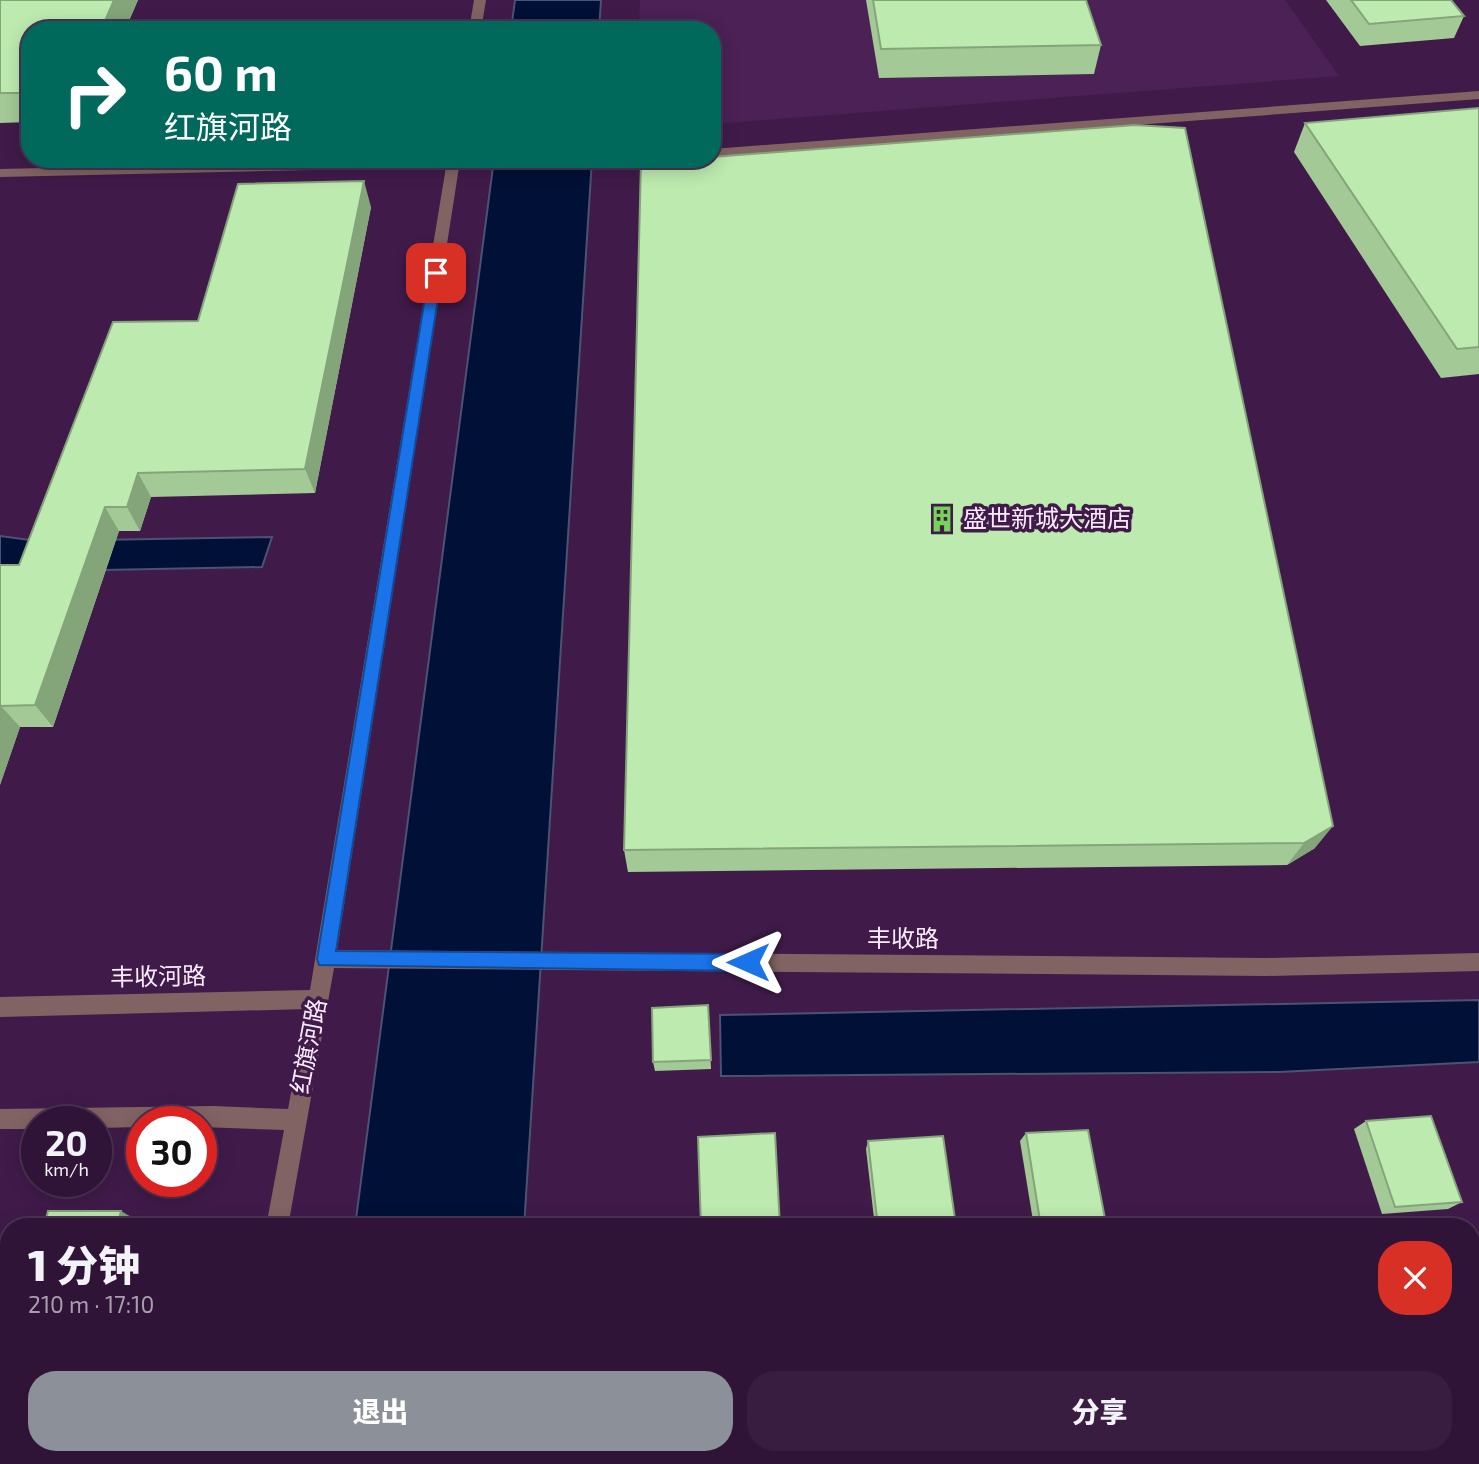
<!DOCTYPE html>
<html lang="zh">
<meta charset="utf-8">
<style>
body{margin:0;font-family:"Exo 2","Noto Sans SC",sans-serif;background:#381d40;color:#f1f3f6;height:100vh;display:flex;flex-direction:column;font-size:26px;white-space:nowrap}
*{box-sizing:border-box;margin:0}
p{font-size:23px;color:#a89eae}
.icon{flex:none;width:38px;height:38px;fill:none;stroke:currentColor;stroke-width:2;stroke-linecap:round;stroke-linejoin:round}
.map{position:relative;flex:1;overflow:hidden}
.details{position:absolute;left:0px;top:1218px;width:1480px;height:247px;display:flex;flex-direction:column;background:#301438;border-radius:28px 28px 0 0;box-shadow:0 4px 18px #0003,0 0 0 2px #4b3353}
.details>*{flex:none}
.banner{position:absolute;left:21px;top:21px;width:700px;height:147px;border-radius:28px;box-shadow:0 4px 18px #0003,0 0 0 2px #4b3353;background:#00695c;color:#fff;overflow:hidden}
.speed{position:absolute;left:21px;top:1106px;display:flex;gap:14px;font-size:35px;font-weight:700;text-align:center}
.speed>*{display:grid;place-content:center;width:91px;height:91px;border-radius:50%;background:#301438;box-shadow:0 4px 18px #0003,0 0 0 2px #4b3353;line-height:1}
.speed small{font-size:18px;font-weight:400}
.speed .limit{border:10px solid #d22;background:#fff;color:#111}
.pin{position:absolute;display:grid;place-items:center;width:60px;height:60px;color:#fff;margin:-30px;border-radius:14px;box-shadow:0 4px 10px #0006}
.me{position:absolute;width:77px;margin:-38px;rotate:270deg;stroke-linejoin:round;filter:drop-shadow(0 0 5px #0008)}
.turn{display:flex;align-items:center;gap:24px;height:147px;padding:0 28px;font-size:32px}
.turn .icon{width:91px;height:91px;stroke-width:2.5}
.turn b{display:block;font-size:49px;line-height:60px}
.round{display:grid;place-items:center;flex:none;width:74px;height:74px;border-radius:28px;background:#381d40}
.overview{display:flex;align-items:center;justify-content:space-between;height:119px;padding:0 28px}
h1{font-size:42px;font-weight:800;line-height:52px}
.cta{display:flex;gap:14px;margin-top:auto;padding:14px 28px}
.cta a{flex:1;height:80px;border-radius:28px;background:#8c9099;color:#fff;font-size:28px;font-weight:800;line-height:80px;text-align:center}
.cta a+a{background:#381d40;color:#f1f3f6}
.map>svg:first-child{display:block}
</style>
<div class="map">
<svg width="1479" height="1464" viewBox="0 0 1479 1464">
<rect width="100%" height="100%" fill="#401b4a"/>
<!-- built -->
<path fill="#4b2156" d="M 640,0 L 1285,0 L 1339,76 L 712,124 L 712,30 L 639,30 Z"/>
<!-- water -->
<g fill="#001036" stroke="#4b5272" stroke-width="2">
<path d="M 515,0 L 601,0 L 599,30 L 511,30 Z"/>
<path d="M 494,159 L 592,159 L 524,1227 L 355,1227 Z"/>
<path d="M 0,536 L 37,541 L 272,537 L 262,567 L 0,572 Z"/>
<path d="M 1479,1000 L 1479,1062 L 1279,1072 L 721,1076 L 720,1015 Z"/>
<path d="M 325,1456 L 510,1456 L 509,1464 L 324,1464 Z"/>
</g>
<g fill="none" stroke-linecap="round" stroke-linejoin="round">
<!-- minor -->
<g fill="#826363" fill-rule="evenodd">
<path d="M 474,0 L 486,0 L 481,30 L 469,30 Z"/>
<path d="M 1479,91 L 1479,99 L 712,157 L 712,149 Z"/>
<path d="M 448,159 L 639,159 L 633,163 L 459,167 L 337,950 L 1266,958 L 1479,953 L 1479,971 L 1266,976 L 334,968 L 288,1227 L 266,1227 L 284,1130 L 201,1127 L 201,1122 L 142,1122 L 142,1127 L 96,1128 L 96,1122 L 37,1122 L 37,1129 L 0,1129 L 0,1109 L 213,1106 L 288,1109 L 307,1009 L 0,1017 L 0,997 L 310,990 L 446,167 L 0,177 L 0,169 Z"/>
<path d="M 228,1456 L 252,1456 L 251,1464 L 227,1464 Z"/>
</g>
</g>
<!-- wall -->
<g fill="#a3c996">
<path d="M 0,0 L 138,0 L 125,30 L 30,30 L 30,122 L 0,123 Z"/>
<path d="M 866,0 L 1086,0 L 1101,45 L 1094,74 L 879,78 Z"/>
<path d="M 1326,0 L 1451,0 L 1464,16 L 1454,38 L 1360,46 Z"/>
<path d="M 1479,108 L 1479,374 L 1441,378 L 1294,152 L 1305,123 Z"/>
<path d="M 1185,128 L 1315,848 L 1287,865 L 628,872 L 624,850 Z"/>
<path d="M 371,207 L 315,493 L 151,497 L 140,531 L 119,531 L 53,727 L 20,727 L 0,785 L 0,565 L 19,565 L 198,321 Z"/>
<path d="M 708,1005 L 711,1069 L 655,1071 L 653,1062 Z"/>
<path d="M 1366,1121 L 1462,1202 L 1448,1209 L 1382,1214 L 1354,1129 Z"/>
<path d="M 1026,1133 L 1106,1224 L 1103,1227 L 1034,1227 L 1020,1141 Z"/>
<path d="M 868,1141 L 956,1226 L 956,1227 L 875,1227 L 866,1149 Z"/>
<path d="M 1449,1456 L 1470,1456 L 1450,1458 Z"/>
</g>
<!-- shaded-wall -->
<g fill="#84a47a">
<path d="M 114,0 L 138,0 L 125,30 L 101,30 Z"/>
<path d="M 364,181 L 371,207 L 315,493 L 305,469 Z"/>
<path d="M 138,473 L 151,497 L 140,531 L 127,507 Z"/>
<path d="M 105,507 L 119,531 L 53,727 L 35,705 Z"/>
<path d="M 1,706 L 20,727 L 0,785 L 0,709 Z"/>
<path d="M 1333,826 L 1315,848 L 1287,865 L 1304,843 Z"/>
<path d="M 121,1211 L 138,1221 L 136,1227 L 117,1227 Z"/>
<path d="M 61,1456 L 82,1456 L 80,1464 L 59,1464 Z"/>
</g>
<!-- building -->
<g fill="#bdeaaf" stroke="#84a47a" stroke-width="2">
<path d="M 0,0 L 114,0 L 101,30 L 30,30 L 30,93 L 0,93 Z"/>
<path d="M 873,0 L 1086,0 L 1101,45 L 881,49 Z"/>
<path d="M 1351,0 L 1451,0 L 1464,16 L 1369,24 Z"/>
<path d="M 1479,108 L 1479,347 L 1457,349 L 1305,123 Z"/>
<path d="M 1135,125 L 1185,128 L 1333,826 L 1304,843 L 624,850 L 641,162 L 677,159 L 712,159 L 712,157 Z"/>
<path d="M 364,181 L 305,469 L 138,473 L 127,507 L 105,507 L 35,705 L 1,706 L 0,709 L 0,565 L 19,565 L 113,322 L 198,321 L 238,184 Z"/>
<path d="M 708,1005 L 711,1060 L 653,1062 L 652,1008 Z"/>
<path d="M 1431,1116 L 1462,1202 L 1395,1207 L 1366,1121 Z"/>
<path d="M 1088,1130 L 1106,1224 L 1041,1227 L 1026,1133 Z"/>
<path d="M 775,1133 L 780,1227 L 701,1227 L 698,1137 Z"/>
<path d="M 943,1136 L 956,1226 L 878,1227 L 868,1141 Z"/>
<path d="M 48,1211 L 121,1211 L 117,1227 L 44,1227 Z"/>
<path d="M 1472,1344 L 1479,1344 L 1479,1454 L 1472,1455 Z"/>
<path d="M 9,1354 L 9,1456 L 61,1456 L 59,1464 L 0,1464 L 0,1385 Z"/>
</g>
<!-- route -->
<path fill="#1a73e8" stroke="#114b97" stroke-width="2" d="M 436,269 L 442,273 L 336,951 L 748,954 L 754,956 L 756,962 L 754,968 L 748,971 L 319,965 L 317,959 L 429,273 Z"/>
<!-- icons -->
<defs>
<g id="building-bare" transform="scale(2.1)"><path d="M-4-6H4V6H1V3H-1V6H-4ZM-2.5-4.3h1.7v1.8h-1.7ZM.8-4.3h1.7v1.8H.8ZM-2.5-1h1.7V.8h-1.7ZM.8-1h1.7V.8H.8Z" fill="#77d259" stroke="#401b4a" stroke-width="2.5" paint-order="stroke"/></g>
</defs>
<g fill-rule="evenodd">
<use href="#building-bare" x="942" y="519"/>
</g>
<g text-anchor="middle" stroke-width="7" stroke-linejoin="round" paint-order="stroke">
<!-- poi labels -->
<g font-size="24" fill="#faecfe" stroke="#401b4a" text-anchor="start">
<text x="963" y="527">盛世新城大酒店</text>
</g>
<!-- street labels -->
<g font-size="24" fill="#faecfe" stroke="#401b4a">
<text x="903" y="947">丰收路</text>
<text transform="translate(158 977) rotate(-1)" y="8">丰收河路</text>
<text transform="translate(309 1046) rotate(-79)" y="8">红旗河路</text>
</g>
</g>
</svg>
<div class="speed"><div>20<small>km/h</small></div><div class="limit">30</div></div>
<div class="pin" style="left:436px;top:273px;background:#d93025"><svg class="icon" aria-label="arrive" viewBox="0 0 24 24"><path d="M6 21V4h12l-3 4 3 4H6"/></svg></div>
<svg class="me" style="left:748px;top:962px" viewBox="-20 -20 40 40"><path d="M0-17L14 15 0 8-14 15z" fill="#1a73e8" stroke="#fff" stroke-width="4"/></svg>
<div class="banner">
<div class="turn"><svg class="icon" aria-label="right" viewBox="0 0 24 24"><path d="M7 20v-9h11M14 6l5 5-5 5"/></svg><div><b>60 m</b>红旗河路</div></div>
</div>
<section class="details">
<div class="overview"><div><h1>1 分钟</h1><p>210 m · 17:10</p></div><a class="round" style="background:#d93025;color:#fff"><svg class="icon" aria-label="close" viewBox="0 0 24 24"><path d="M6 6l12 12M18 6L6 18"/></svg></a></div>
<div class="cta"><a>退出</a><a>分享</a></div>
</section>
</div>
